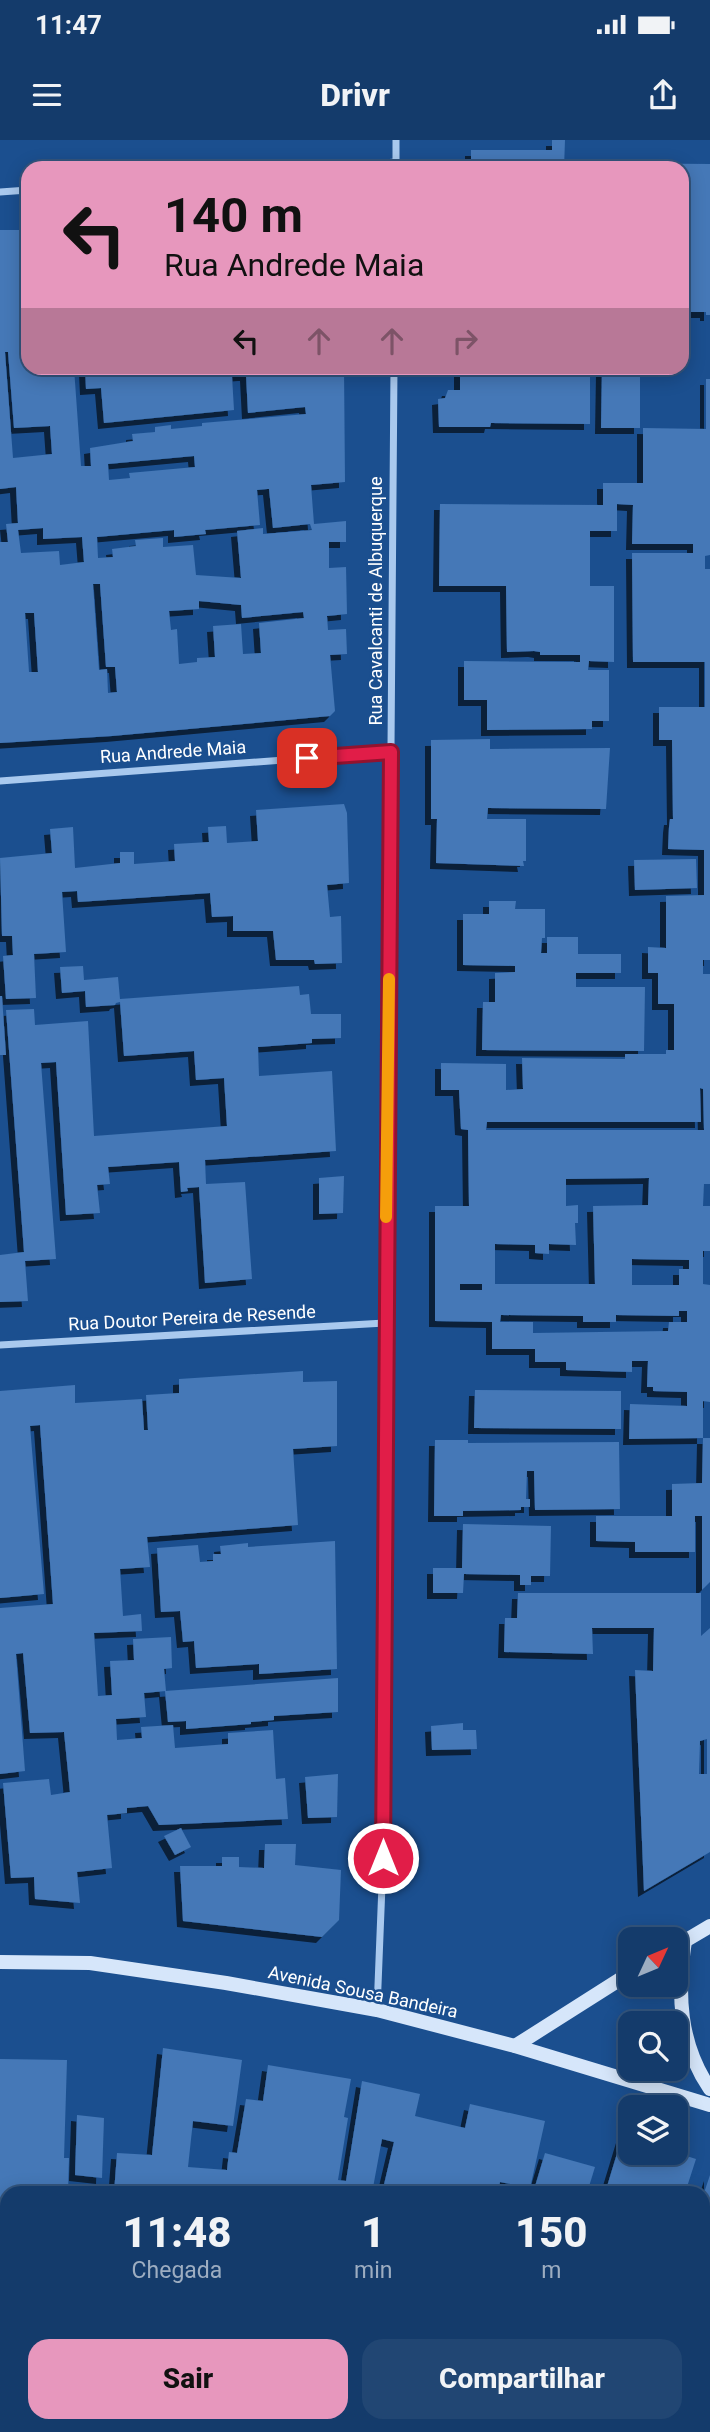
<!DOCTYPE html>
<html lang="pt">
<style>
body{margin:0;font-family:Roboto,sans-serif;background:#214673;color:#f1f3f6;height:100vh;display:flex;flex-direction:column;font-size:26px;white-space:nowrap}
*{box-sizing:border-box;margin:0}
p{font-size:23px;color:#9dadc1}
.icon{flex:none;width:38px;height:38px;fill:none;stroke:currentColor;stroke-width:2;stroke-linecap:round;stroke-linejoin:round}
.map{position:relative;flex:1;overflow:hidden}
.details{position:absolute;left:0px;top:2046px;width:710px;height:247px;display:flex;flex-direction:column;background:#143b6b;border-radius:21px 21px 0 0;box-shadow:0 4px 18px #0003,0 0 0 2px #33557e}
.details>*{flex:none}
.hud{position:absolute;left:21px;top:21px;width:668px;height:214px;border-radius:21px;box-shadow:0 4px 18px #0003,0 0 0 2px #33557e;background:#e797bd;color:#111;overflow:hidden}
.needle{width:46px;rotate:46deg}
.tools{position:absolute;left:618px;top:1787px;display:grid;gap:14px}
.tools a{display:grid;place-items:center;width:70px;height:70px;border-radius:14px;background:#143b6b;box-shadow:0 4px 18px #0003,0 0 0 2px #33557e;font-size:35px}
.pin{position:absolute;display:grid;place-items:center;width:60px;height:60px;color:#fff;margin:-30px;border-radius:14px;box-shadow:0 4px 10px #0006}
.me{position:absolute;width:77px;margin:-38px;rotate:0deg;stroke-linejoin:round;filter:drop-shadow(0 0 5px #0008)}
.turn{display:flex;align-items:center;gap:24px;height:147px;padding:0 28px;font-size:32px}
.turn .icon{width:91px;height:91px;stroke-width:2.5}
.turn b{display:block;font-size:49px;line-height:60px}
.lanes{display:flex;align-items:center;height:66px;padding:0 28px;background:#0003;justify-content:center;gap:35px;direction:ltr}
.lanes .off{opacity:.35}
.eta{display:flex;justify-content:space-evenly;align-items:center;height:119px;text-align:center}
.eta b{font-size:42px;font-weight:800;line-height:49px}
.primary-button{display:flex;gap:14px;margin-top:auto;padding:14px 28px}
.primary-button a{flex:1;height:80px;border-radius:21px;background:#e797bd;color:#111;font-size:28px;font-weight:800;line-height:80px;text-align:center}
.primary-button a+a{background:#214673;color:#f1f3f6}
.status{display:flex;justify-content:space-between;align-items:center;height:49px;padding:0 35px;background:#143b6b;direction:ltr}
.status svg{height:19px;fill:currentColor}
header{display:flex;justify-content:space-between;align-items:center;height:91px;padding:0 28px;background:#143b6b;font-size:32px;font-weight:800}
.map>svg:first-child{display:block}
</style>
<div class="status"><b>11:47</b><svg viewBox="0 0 49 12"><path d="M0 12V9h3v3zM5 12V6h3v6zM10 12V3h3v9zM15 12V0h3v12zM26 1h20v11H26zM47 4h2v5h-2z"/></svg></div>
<header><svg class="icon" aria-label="menu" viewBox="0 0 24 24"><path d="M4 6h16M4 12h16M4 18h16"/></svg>Drivr<svg class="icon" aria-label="share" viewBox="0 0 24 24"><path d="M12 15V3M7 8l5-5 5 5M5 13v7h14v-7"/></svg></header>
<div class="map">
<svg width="710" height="2292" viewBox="0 0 710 2292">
<defs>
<filter id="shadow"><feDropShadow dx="-6" dy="6" stdDeviation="0" flood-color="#0009"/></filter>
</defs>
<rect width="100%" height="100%" fill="#1b4f8f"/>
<!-- building -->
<g fill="#4478b7" fill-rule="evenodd" filter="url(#shadow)">
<path d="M 552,0 L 565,0 L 564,28 L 471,28 L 471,10 L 552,10 Z"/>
<path d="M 597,23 L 710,24 L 710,175 L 706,175 L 706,172 L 682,172 L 682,28 L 597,28 Z"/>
<path d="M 0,90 L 28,90 L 28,228 L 74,228 L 81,326 L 91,326 L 90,308 L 133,301 L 132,294 L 155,292 L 155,287 L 171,285 L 171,289 L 202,286 L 202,283 L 306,274 L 305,267 L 248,273 L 246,235 L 244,235 L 232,236 L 234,270 L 104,283 L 101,248 L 86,249 L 85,228 L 344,228 L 345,342 L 311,345 L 314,384 L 346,381 L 346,402 L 329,402 L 329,428 L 346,427 L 347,474 L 327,476 L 328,490 L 346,489 L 347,514 L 330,515 L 335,571 L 330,576 L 112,596 L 0,603 L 0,402 L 8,402 L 6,384 L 18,383 L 16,347 L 0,349 ZM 5,212 L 8,212 L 14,288 L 50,286 L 52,314 L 13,318 ZM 194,316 L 195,327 L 129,333 L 130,338 L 109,340 L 108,324 ZM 267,349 L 269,349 L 273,388 L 310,384 L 312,390 L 263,394 L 263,388 L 237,391 L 241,438 L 196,435 L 193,405 L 163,407 L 163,398 L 135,400 L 136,406 L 112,409 L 113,417 L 98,418 L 97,397 L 174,390 L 174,397 L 206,394 L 205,390 L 260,385 L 257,350 ZM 43,388 L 43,399 L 82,397 L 84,422 L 60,425 L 59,411 L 21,413 L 18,390 ZM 93,444 L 100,444 L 106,527 L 115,527 L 117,552 L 108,553 L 107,529 L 99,530 ZM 199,461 L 241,465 L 242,478 L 303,472 L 304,478 L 259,483 L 261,513 L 243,514 L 241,484 L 213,486 L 215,517 L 197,518 L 197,522 L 179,524 L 177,489 L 171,490 L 169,471 L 199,469 ZM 25,473 L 34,473 L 38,532 L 29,532 Z"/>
<path d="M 460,228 L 590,228 L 590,284 L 491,283 L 490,287 L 439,287 L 438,259 L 445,258 L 448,250 L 460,250 Z"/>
<path d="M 602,228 L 640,228 L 640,288 L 601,288 Z"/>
<path d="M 706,239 L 710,239 L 710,415 L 705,416 L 705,429 L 710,429 L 710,820 L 703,820 L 703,834 L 710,834 L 710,1044 L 704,1044 L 703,1066 L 710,1066 L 710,1111 L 703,1111 L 703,1144 L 710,1145 L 710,1262 L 703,1261 L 703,1298 L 629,1299 L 630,1264 L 687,1266 L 687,1252 L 653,1251 L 653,1247 L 647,1247 L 648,1221 L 632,1221 L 632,1232 L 566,1230 L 566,1222 L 535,1222 L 535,1209 L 492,1209 L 492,1182 L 435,1181 L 435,1066 L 469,1066 L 468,990 L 461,989 L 459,950 L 441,950 L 441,923 L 506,924 L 506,950 L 523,949 L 522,918 L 625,919 L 625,914 L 666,914 L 666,910 L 674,910 L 674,864 L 658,864 L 658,833 L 648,833 L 648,807 L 666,808 L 666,756 L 704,755 L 704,710 L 668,709 L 669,687 L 670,679 L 673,679 L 672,600 L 659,600 L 659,567 L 705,567 L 705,522 L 633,522 L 632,413 L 693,413 L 693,404 L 632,404 L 633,365 L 617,364 L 617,391 L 590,391 L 590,446 L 614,446 L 614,522 L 589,521 L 588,530 L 609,530 L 609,581 L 592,581 L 592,589 L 487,590 L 487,560 L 464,560 L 464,521 L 580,522 L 580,515 L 540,515 L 540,512 L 534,511 L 507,512 L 506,446 L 439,446 L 440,364 L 603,365 L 603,343 L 643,343 L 643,288 L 706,289 ZM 700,948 L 703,949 L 704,990 L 486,990 L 487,982 L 701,982 ZM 649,1038 L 648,1065 L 593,1066 L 595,1144 L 495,1144 L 495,1104 L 535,1105 L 535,1113 L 549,1114 L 549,1104 L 576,1105 L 575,1083 L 578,1083 L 578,1065 L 566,1066 L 566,1039 ZM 632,1119 L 689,1120 L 689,1129 L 679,1129 L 679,1145 L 632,1145 ZM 460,1144 L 482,1144 L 482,1150 L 460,1150 ZM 679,1171 L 687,1171 L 687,1182 L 669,1182 L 668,1191 L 533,1193 L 533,1182 L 500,1182 L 501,1175 L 583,1176 L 583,1182 L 616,1182 L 616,1175 L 679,1176 Z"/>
<path d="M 490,599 L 490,609 L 610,608 L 606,669 L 488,668 L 487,679 L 526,679 L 526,721 L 523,721 L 524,726 L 436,723 L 437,679 L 431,679 L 431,600 Z"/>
<path d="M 344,664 L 347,673 L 349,743 L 327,745 L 330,777 L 341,776 L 342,823 L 315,824 L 314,820 L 276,820 L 273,791 L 233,791 L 233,776 L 212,777 L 210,753 L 78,762 L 77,751 L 62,752 L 66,812 L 34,814 L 36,858 L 6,859 L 3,816 L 13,815 L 12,796 L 2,796 L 0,718 L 52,713 L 50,689 L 73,687 L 75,728 L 120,723 L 120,712 L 134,712 L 134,724 L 175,721 L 174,704 L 209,702 L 208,687 L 226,686 L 227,703 L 258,701 L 256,670 Z"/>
<path d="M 696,719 L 697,748 L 635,750 L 634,720 Z"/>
<path d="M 489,761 L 516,761 L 515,769 L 545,769 L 545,798 L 542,798 L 541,813 L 547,813 L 547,797 L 578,797 L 578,814 L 621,814 L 621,833 L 576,833 L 576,847 L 645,847 L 644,911 L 482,910 L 483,862 L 495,862 L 495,833 L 515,832 L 515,826 L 463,825 L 463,774 L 489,774 Z"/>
<path d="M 83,826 L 84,840 L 118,837 L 120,859 L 299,846 L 300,855 L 309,854 L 311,874 L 341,874 L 341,898 L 312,899 L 312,903 L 258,907 L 259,936 L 332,931 L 336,1011 L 205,1020 L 206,1044 L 245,1042 L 252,1139 L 205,1143 L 199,1047 L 187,1048 L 188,1051 L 181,1052 L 179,1022 L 108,1027 L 110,1044 L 97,1045 L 100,1073 L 66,1075 L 56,922 L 41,923 L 56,1119 L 25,1121 L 28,1161 L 0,1162 L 0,1115 L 24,1112 L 6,870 L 34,869 L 35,885 L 88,881 L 94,996 L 227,986 L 224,938 L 196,940 L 194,911 L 124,916 L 120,862 L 116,863 L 115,865 L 86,867 L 85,851 L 62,853 L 60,827 Z"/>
<path d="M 0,856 L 2,856 L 6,915 L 0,915 Z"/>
<path d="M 344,1036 L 343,1073 L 319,1074 L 319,1038 Z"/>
<path d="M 303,1231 L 303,1242 L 337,1241 L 337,1306 L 293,1309 L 298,1385 L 147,1397 L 150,1427 L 120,1429 L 123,1476 L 141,1474 L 142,1491 L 94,1493 L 98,1556 L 112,1555 L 110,1521 L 134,1520 L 133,1499 L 171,1497 L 172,1528 L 164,1529 L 166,1551 L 144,1553 L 146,1577 L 116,1579 L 117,1600 L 142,1598 L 141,1587 L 173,1585 L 175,1608 L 228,1604 L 228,1593 L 273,1590 L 276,1639 L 285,1638 L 288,1679 L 159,1685 L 148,1666 L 127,1668 L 127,1673 L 107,1675 L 112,1728 L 77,1732 L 80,1763 L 35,1759 L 34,1737 L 11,1738 L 3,1643 L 49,1639 L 51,1655 L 70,1652 L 64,1592 L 30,1593 L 23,1513 L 16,1514 L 25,1631 L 0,1634 L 0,1468 L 53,1464 L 40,1285 L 30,1286 L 44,1454 L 0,1458 L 0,1251 L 75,1245 L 75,1263 L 142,1259 L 144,1290 L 148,1290 L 146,1255 L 179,1253 L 179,1239 Z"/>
<path d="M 475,1250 L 621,1251 L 621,1289 L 474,1288 Z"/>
<path d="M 703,1298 L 710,1298 L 710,1442 L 702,1450 L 702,1376 L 695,1376 L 695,1412 L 635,1412 L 635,1402 L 596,1401 L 596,1376 L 672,1376 L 672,1344 L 702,1343 Z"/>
<path d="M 435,1300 L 468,1300 L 468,1303 L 619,1302 L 620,1369 L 535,1370 L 534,1331 L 527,1331 L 526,1359 L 530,1359 L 530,1367 L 521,1367 L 521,1370 L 463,1371 L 463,1376 L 434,1376 Z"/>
<path d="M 463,1384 L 551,1386 L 550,1436 L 531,1436 L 531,1445 L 520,1445 L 520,1435 L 464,1434 L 463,1453 L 433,1453 L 433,1428 L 462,1428 Z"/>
<path d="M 335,1401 L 337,1529 L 259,1534 L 259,1524 L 196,1528 L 194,1501 L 183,1502 L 180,1471 L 161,1472 L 157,1408 L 198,1405 L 200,1422 L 213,1421 L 213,1414 L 221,1414 L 220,1406 L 248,1403 L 248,1407 Z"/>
<path d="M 518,1453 L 701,1453 L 701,1496 L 710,1488 L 710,1712 L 644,1751 L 635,1530 L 653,1531 L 654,1488 L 592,1488 L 593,1514 L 504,1512 L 505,1478 L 517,1478 ZM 707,1599 L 707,1634 L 699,1634 L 700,1601 Z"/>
<path d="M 338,1538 L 338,1572 L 274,1576 L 274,1580 L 251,1582 L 251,1584 L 186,1589 L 186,1581 L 168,1582 L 165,1551 Z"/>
<path d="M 463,1583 L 463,1590 L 476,1590 L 477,1609 L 432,1610 L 431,1586 Z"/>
<path d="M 338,1634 L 337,1677 L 308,1678 L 305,1637 Z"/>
<path d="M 181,1688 L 191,1707 L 175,1715 L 164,1696 Z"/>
<path d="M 265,1704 L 296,1704 L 295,1725 L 341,1730 L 339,1780 L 322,1797 L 183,1781 L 180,1726 L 222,1726 L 222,1717 L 239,1717 L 239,1727 L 264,1728 Z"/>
<path d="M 163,1908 L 242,1920 L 233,1986 L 193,1981 L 188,2027 L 227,2030 L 229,2012 L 237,2013 L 246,1959 L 263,1961 L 268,1925 L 351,1939 L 344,1977 L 348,1978 L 338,2040 L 346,2041 L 362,1941 L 420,1954 L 415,1976 L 465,1988 L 470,1964 L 545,1981 L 529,2053 L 513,2053 L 515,2045 L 500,2042 L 498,2053 L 382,2053 L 394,2002 L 382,1999 L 372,2053 L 337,2053 L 337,2049 L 330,2048 L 329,2053 L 114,2053 L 117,2013 L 152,2015 Z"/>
<path d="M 0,1919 L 67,1920 L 64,2018 L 69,2018 L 68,2053 L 7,2053 L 7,2092 L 0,2092 Z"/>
<path d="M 77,1975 L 104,1978 L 102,2038 L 75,2035 Z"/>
<path d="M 622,1997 L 630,1999 L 630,2012 L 674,2012 L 696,2019 L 685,2053 L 605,2053 Z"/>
<path d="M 545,2013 L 595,2027 L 587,2053 L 533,2053 Z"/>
<path d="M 710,2035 L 710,2143 L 704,2141 L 704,2053 Z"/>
<path d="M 710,2209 L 710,2292 L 694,2292 L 697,2286 L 704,2286 L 704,2225 Z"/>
<path d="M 74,2286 L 110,2286 L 109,2292 L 74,2292 Z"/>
<path d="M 152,2286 L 312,2286 L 311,2292 L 151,2292 Z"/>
<path d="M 349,2286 L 390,2286 L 388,2292 L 348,2292 Z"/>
<path d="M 445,2286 L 476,2286 L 475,2292 L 443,2292 Z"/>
<path d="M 487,2286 L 562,2286 L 560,2292 L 485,2292 Z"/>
<path d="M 571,2286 L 620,2286 L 632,2289 L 631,2292 L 569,2292 Z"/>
<path d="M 652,2286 L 689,2286 L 686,2292 L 668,2292 Z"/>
</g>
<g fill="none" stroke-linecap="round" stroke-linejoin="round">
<!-- street -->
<g stroke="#a9c9ee" stroke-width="7">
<path d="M 318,28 L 396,22"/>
<path d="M 396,28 L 396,0"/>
<path d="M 0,52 L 28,50"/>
<path d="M 0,641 L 391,612"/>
<path d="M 0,1205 L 385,1183"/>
<path d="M 377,1870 L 382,1745 L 394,228"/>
</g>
<!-- secondary -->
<g stroke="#d6e6fa" stroke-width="14">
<path d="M 685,1801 C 677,1853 679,1904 710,1949"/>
<path d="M 678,1805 L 710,1786"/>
<path d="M 0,1822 L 90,1823 L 226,1843 L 377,1870 L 515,1906 L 710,1965"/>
<path d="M 515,1906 L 630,1833"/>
</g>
</g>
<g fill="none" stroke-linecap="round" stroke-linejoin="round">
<!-- route casing -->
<g stroke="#92132f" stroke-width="18">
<path id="route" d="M 307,618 L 391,612 L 383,1718"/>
</g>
<!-- route -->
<use href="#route" stroke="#e11d48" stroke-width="12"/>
<!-- slow -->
<path stroke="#f59e0b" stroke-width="12" d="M 386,1077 L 389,839"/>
</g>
<g text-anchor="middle" stroke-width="5" stroke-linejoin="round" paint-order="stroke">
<!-- street labels -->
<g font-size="18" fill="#fff" stroke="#1b4f8f">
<text transform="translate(376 461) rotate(-90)" y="6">Rua Cavalcanti de Albuquerque</text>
<text transform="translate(173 612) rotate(-4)" y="6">Rua Andrede Maia</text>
<text transform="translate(192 1178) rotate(-3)" y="6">Rua Doutor Pereira de Resende</text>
<text transform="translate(363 1852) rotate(12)" y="6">Avenida Sousa Bandeira</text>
</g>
</g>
</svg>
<div class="tools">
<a><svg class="needle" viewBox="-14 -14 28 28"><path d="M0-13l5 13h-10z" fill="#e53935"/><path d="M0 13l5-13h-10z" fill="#9dadc1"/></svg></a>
<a><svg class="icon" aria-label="search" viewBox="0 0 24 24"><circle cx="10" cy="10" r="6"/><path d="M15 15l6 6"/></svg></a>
<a><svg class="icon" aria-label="layers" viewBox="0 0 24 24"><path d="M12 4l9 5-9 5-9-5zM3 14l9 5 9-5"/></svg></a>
</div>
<div class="pin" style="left:307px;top:618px;background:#d93025"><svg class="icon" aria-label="arrive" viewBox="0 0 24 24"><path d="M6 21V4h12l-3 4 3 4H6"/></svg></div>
<svg class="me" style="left:383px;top:1718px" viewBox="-20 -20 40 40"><circle r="17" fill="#e11d48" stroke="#fff" stroke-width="3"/><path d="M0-11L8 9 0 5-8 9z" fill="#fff"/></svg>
<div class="hud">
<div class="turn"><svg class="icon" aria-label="left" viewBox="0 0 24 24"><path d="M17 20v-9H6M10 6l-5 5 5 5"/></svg><div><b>140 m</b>Rua Andrede Maia</div></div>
<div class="lanes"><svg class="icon" aria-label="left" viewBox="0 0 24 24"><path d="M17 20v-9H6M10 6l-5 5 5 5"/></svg><svg class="icon off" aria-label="ahead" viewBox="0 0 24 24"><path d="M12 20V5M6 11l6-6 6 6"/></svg><svg class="icon off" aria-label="ahead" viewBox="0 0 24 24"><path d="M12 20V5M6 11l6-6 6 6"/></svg><svg class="icon off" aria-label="right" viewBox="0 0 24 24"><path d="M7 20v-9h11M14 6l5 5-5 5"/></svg></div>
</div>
<section class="details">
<div class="eta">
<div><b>11:48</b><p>Chegada</p></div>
<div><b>1</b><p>min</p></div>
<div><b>150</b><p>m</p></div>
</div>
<div class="primary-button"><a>Sair</a><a>Compartilhar</a></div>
</section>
</div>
